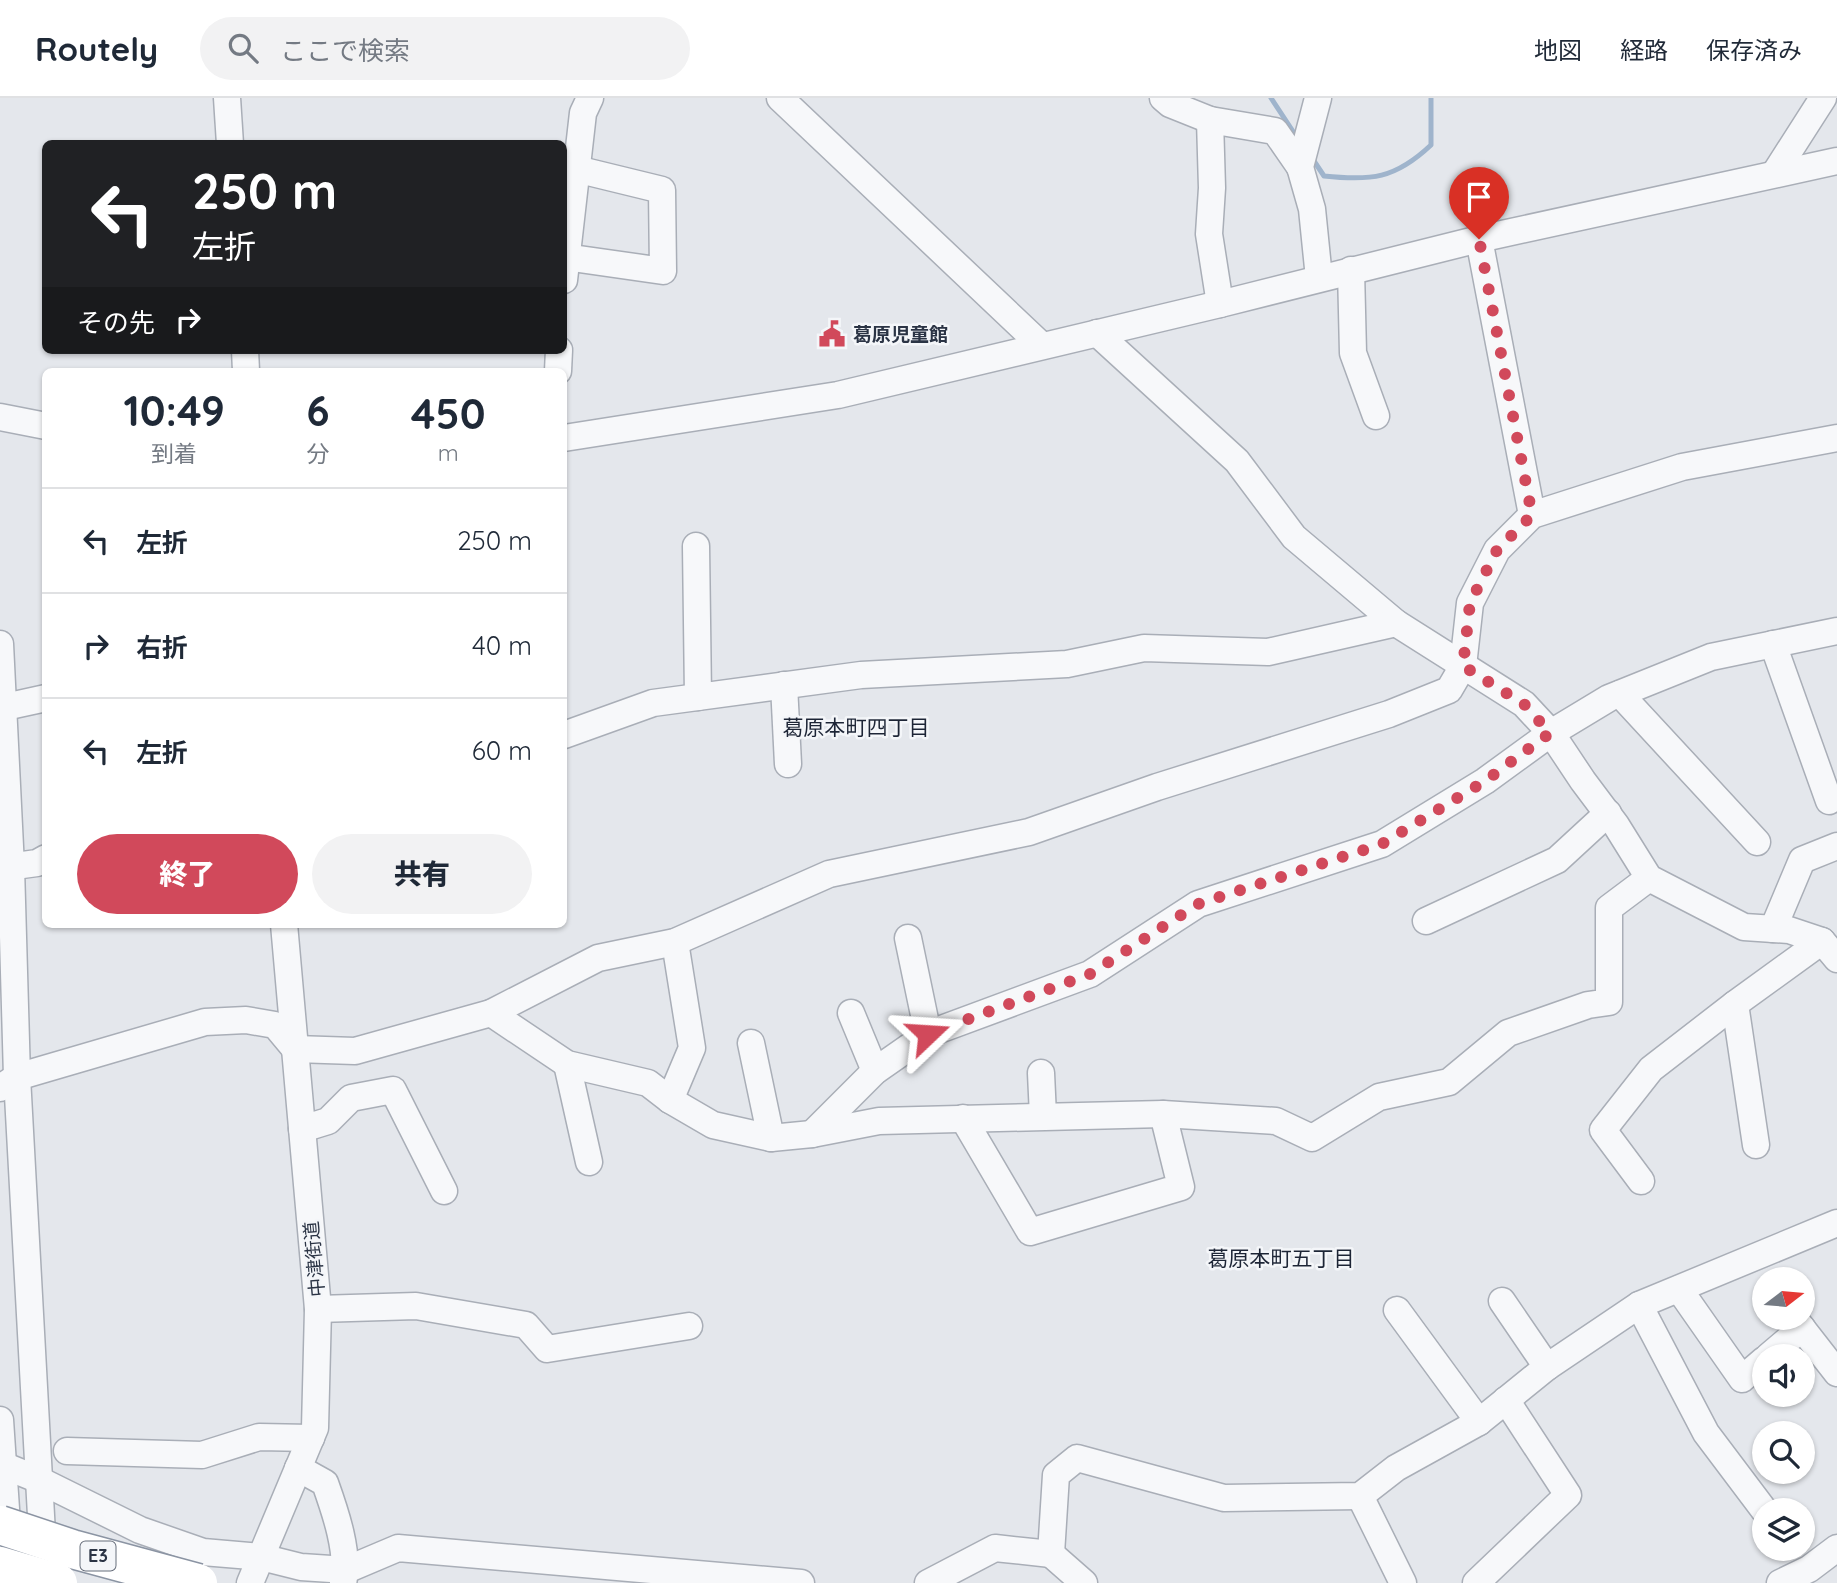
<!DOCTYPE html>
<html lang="ja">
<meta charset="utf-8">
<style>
body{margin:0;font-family:Quicksand,"Noto Sans JP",sans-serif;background:#f2f2f3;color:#1f2937;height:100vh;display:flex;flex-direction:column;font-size:26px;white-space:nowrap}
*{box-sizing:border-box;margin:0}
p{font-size:23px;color:#747a83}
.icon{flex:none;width:38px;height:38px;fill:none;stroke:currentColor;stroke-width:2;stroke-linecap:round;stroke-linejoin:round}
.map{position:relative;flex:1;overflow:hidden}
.sheet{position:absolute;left:42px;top:270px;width:525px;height:560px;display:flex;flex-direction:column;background:#fff;border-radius:10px;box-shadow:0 2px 5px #0004}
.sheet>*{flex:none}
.hud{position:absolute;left:42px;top:42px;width:525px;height:214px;border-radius:10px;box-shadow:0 2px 5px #0004;background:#202124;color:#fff;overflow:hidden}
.needle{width:46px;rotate:74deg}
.fabs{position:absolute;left:1752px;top:1169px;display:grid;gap:14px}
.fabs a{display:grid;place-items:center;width:63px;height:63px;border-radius:50%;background:#fff;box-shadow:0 2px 5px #0004;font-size:35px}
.pin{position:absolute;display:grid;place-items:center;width:60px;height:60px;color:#fff;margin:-72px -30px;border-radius:50% 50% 50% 0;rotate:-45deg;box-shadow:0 0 7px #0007}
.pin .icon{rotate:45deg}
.me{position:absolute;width:77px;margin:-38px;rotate:70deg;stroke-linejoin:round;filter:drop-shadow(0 0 5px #0008)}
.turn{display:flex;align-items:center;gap:24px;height:147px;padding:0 35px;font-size:32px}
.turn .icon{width:91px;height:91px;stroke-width:2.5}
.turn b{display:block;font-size:49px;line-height:60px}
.then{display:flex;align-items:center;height:66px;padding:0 35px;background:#0003;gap:14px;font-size:26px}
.eta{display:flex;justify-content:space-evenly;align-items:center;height:119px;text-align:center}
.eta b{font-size:42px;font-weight:800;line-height:49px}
.button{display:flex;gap:14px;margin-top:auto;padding:14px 35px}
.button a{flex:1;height:80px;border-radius:42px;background:#d1495b;color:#fff;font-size:28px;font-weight:800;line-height:80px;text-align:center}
.button a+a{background:#f2f2f3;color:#1f2937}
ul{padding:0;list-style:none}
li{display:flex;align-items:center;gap:21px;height:105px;padding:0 35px;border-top:2px solid #e0e1e3}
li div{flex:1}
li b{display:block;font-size:26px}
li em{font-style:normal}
header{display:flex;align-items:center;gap:42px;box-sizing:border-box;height:98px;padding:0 35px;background:#fff;border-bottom:2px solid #e0e1e3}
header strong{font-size:33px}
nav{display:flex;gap:38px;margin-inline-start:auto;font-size:24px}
.search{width:490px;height:63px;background:#f2f2f3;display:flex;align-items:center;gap:18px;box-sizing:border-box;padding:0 24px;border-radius:38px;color:#747a83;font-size:26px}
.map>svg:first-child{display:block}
</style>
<header>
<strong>Routely</strong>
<div class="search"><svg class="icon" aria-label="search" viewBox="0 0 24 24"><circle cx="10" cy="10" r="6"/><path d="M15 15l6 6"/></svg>ここで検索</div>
<nav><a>地図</a><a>経路</a><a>保存済み</a></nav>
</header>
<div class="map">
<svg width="1837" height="1485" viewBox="0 0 1837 1485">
<rect width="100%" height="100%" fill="#e4e7ec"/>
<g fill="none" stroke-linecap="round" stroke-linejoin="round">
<!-- stream -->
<g stroke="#9fb4cc" stroke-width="5">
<path d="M 1271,0 L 1298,41"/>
<path d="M 1312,60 L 1324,78 C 1371,83 1395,81 1431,47 L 1431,0"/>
</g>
<!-- minor casing -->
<g stroke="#a9aeb7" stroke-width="29">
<g id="minor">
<path d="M 227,0 L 230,46"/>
<path d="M 780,0 L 1041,247"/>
<path d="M 1163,0 L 1170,6 L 1210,22"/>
<path d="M 1318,0 L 1300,69 L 1312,111 L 1319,180"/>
<path d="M 1775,75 L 1823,0"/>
<path d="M 1479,141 L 1532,417"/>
<path d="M 565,159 L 663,173 L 662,92 L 576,71"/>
<path d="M 1351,172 L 1353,255 L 1376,318"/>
<path d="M 564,182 L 583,15 L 590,0"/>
<path d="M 1220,206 L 1209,136 L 1212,90 L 1210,22 L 1275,33 L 1300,69"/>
<path d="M 1097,235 L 1237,363 L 1294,439 L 1396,525 L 1524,606 L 1551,635 L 1583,683 L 1616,727 L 1649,780 L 1744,829 L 1789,832 L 1822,843 L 1837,861"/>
<path d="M 245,252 L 246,273"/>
<path d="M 558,273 L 559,252"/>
<path d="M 0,319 L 46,328"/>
<path d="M 564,340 L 838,297 L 1220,206 L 1479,141 L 1837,63"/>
<path d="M 696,448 L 698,599"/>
<path d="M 0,546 L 11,769 L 17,979 L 43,1454"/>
<path d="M 1773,546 L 1829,703"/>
<path d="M 784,587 L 788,666"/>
<path d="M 1620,596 L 1757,744"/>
<path d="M 0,610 L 46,600"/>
<path d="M 564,637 L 653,605 L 861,577 L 1067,566 L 1144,550 L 1268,554 L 1396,525"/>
<path d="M 0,770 L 37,765 L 46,760"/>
<path d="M 1426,823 L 1557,762 L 1608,715"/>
<path d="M 1773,831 L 1802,762 L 1837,748"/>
<path d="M 908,840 L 928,936"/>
<path d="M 491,915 L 567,966 L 648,985 L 670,1002 L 713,1027 L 771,1040 L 812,1036 L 879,1023 L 1163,1016 L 1276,1023 L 1312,1040 L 1379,999 L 1449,984 L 1508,935 L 1588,907 L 1609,904 L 1609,810 L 1649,780"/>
<path d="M 851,915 L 875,973"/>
<path d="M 751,945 L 771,1040"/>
<path d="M 567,966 L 589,1064"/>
<path d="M 1041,975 L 1043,1018"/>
<path d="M 0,990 L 17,979 L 205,924 L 246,922 L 275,927 L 295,951 L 355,953 L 491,915 L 598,860 L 675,844 L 829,776 L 1029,734 L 1157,689 L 1389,616 L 1449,592 L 1463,568 L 1470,505 L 1497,452 L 1532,417 L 1682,369 L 1837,340"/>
<path d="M 670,1002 L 692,950 L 675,844"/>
<path d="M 963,1020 L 1030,1134 L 1181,1089 L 1163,1016"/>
<path d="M 302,1031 L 328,1023 L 351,1000 L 393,992 L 444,1093"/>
<path d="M 812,1036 L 875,973 L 928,936 L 1090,876 L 1198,806 L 1382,746 L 1485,683 L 1551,635 L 1609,600 L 1711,559 L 1837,533"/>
<path d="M 1756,1047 L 1735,906 L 1822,843"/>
<path d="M 1641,1083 L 1603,1032 L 1651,971 L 1735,906"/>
<path d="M 1679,1191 L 1742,1281 L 1764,1262"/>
<path d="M 1502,1203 L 1547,1269"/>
<path d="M 1639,1207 L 1706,1335 L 1764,1412"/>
<path d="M 318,1211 L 416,1208 L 526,1227 L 547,1251 L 689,1228"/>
<path d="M 1397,1212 L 1479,1324"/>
<path d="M 1794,1220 L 1837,1275"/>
<path d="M 1769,1258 L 1802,1230"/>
<path d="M 0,1322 L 11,1485"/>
<path d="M 67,1353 L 202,1357 L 259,1339 L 311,1340"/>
<path d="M 0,1366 L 37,1381 L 140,1432 L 203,1454 L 261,1459 L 301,1469 L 346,1472 L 398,1450 L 801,1485"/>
<path d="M 298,1370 L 325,1385 C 335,1413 350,1456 343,1485"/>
<path d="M 1360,1398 L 1403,1485"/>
<path d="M 1051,1456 L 1084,1485"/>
<path d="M 250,1485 L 315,1330 L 318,1211 L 284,826"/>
<path d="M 928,1485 L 995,1450 L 1051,1456 L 1056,1377 L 1077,1360 L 1224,1400 L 1360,1398 L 1396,1370 L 1479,1324 L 1547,1269 L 1639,1207 L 1837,1125"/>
<path d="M 1476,1485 L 1568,1397 L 1506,1302"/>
<path d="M 1780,1485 L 1809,1471 L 1837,1450"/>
</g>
</g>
<!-- minor -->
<use href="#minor" stroke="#f7f8fa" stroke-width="26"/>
<!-- highway-bridge casing -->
<g stroke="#8b94a3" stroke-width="41" stroke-linecap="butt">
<g id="highway-bridge">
<path d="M 0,1427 L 72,1451 L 198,1485"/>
<path d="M 0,1468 L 58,1485"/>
</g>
</g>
<!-- highway-bridge -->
<use href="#highway-bridge" stroke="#fff" stroke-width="38"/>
</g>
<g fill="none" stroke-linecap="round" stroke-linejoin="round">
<!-- route -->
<path stroke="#d1495b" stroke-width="12" stroke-dasharray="0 21.6" d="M 928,936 L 1090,876 L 1198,806 L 1382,746 L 1485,683 L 1550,635 L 1524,606 L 1463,568 L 1470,505 L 1497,452 L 1532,417 L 1479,141"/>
</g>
<!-- icons -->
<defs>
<g id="civic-bare" transform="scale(2.1)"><path d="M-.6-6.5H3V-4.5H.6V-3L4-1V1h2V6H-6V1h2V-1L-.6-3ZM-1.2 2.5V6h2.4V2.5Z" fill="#d1495b" stroke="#f4f6f9" stroke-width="2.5" paint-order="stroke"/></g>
</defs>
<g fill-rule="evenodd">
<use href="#civic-bare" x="832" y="236"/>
</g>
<g text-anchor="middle" stroke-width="5" stroke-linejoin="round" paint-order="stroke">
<!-- shield labels -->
<rect fill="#f4f6f9" stroke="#676e7b" stroke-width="2" x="80.5" y="1443.5" width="35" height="29" rx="5"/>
<g font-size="18" font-weight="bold" fill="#2b3445">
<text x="98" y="1464">E3</text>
</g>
<!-- poi labels -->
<g font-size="19" font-weight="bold" fill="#2b3445" stroke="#f4f6f9" text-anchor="start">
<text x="853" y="243">葛原児童館</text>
</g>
<!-- street labels -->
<g font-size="19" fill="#2b3445" stroke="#f4f6f9">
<text transform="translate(314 1161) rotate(-95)" y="7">中津街道</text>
</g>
<!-- neighbourhood labels -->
<g font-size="21" fill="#1d2536" stroke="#f4f6f9">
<text x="856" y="637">葛原本町四丁目</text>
<text x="1281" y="1168">葛原本町五丁目</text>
</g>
</g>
</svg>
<div class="fabs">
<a><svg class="needle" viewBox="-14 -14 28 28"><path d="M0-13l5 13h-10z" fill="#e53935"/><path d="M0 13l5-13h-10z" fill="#747a83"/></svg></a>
<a><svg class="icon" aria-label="sound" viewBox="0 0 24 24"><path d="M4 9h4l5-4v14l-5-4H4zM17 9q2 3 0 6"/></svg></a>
<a><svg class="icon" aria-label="search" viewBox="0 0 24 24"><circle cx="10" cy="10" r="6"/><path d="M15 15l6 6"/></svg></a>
<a><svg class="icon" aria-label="layers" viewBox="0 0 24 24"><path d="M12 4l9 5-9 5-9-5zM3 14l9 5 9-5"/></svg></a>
</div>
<div class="pin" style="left:1479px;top:141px;background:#d93025"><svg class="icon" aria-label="arrive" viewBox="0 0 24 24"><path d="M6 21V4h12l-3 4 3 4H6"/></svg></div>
<svg class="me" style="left:928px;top:936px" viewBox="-20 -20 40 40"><path d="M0-17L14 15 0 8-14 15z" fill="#d1495b" stroke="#fff" stroke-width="4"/></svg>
<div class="hud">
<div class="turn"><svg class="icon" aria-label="left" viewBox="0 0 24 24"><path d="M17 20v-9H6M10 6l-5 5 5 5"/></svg><div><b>250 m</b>左折</div></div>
<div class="then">その先<svg class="icon" aria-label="right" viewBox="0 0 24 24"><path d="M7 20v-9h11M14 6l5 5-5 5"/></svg></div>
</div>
<section class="sheet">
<div class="eta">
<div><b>10:49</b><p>到着</p></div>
<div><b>6</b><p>分</p></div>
<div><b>450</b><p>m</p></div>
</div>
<ul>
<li><svg class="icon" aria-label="left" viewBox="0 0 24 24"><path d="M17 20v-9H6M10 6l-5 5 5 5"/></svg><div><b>左折</b></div><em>250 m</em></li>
<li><svg class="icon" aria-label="right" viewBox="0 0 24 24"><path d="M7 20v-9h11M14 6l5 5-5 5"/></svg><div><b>右折</b></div><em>40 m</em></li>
<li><svg class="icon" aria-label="left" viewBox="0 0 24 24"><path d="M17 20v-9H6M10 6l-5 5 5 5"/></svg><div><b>左折</b></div><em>60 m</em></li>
</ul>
<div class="button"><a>終了</a><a>共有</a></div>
</section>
</div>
